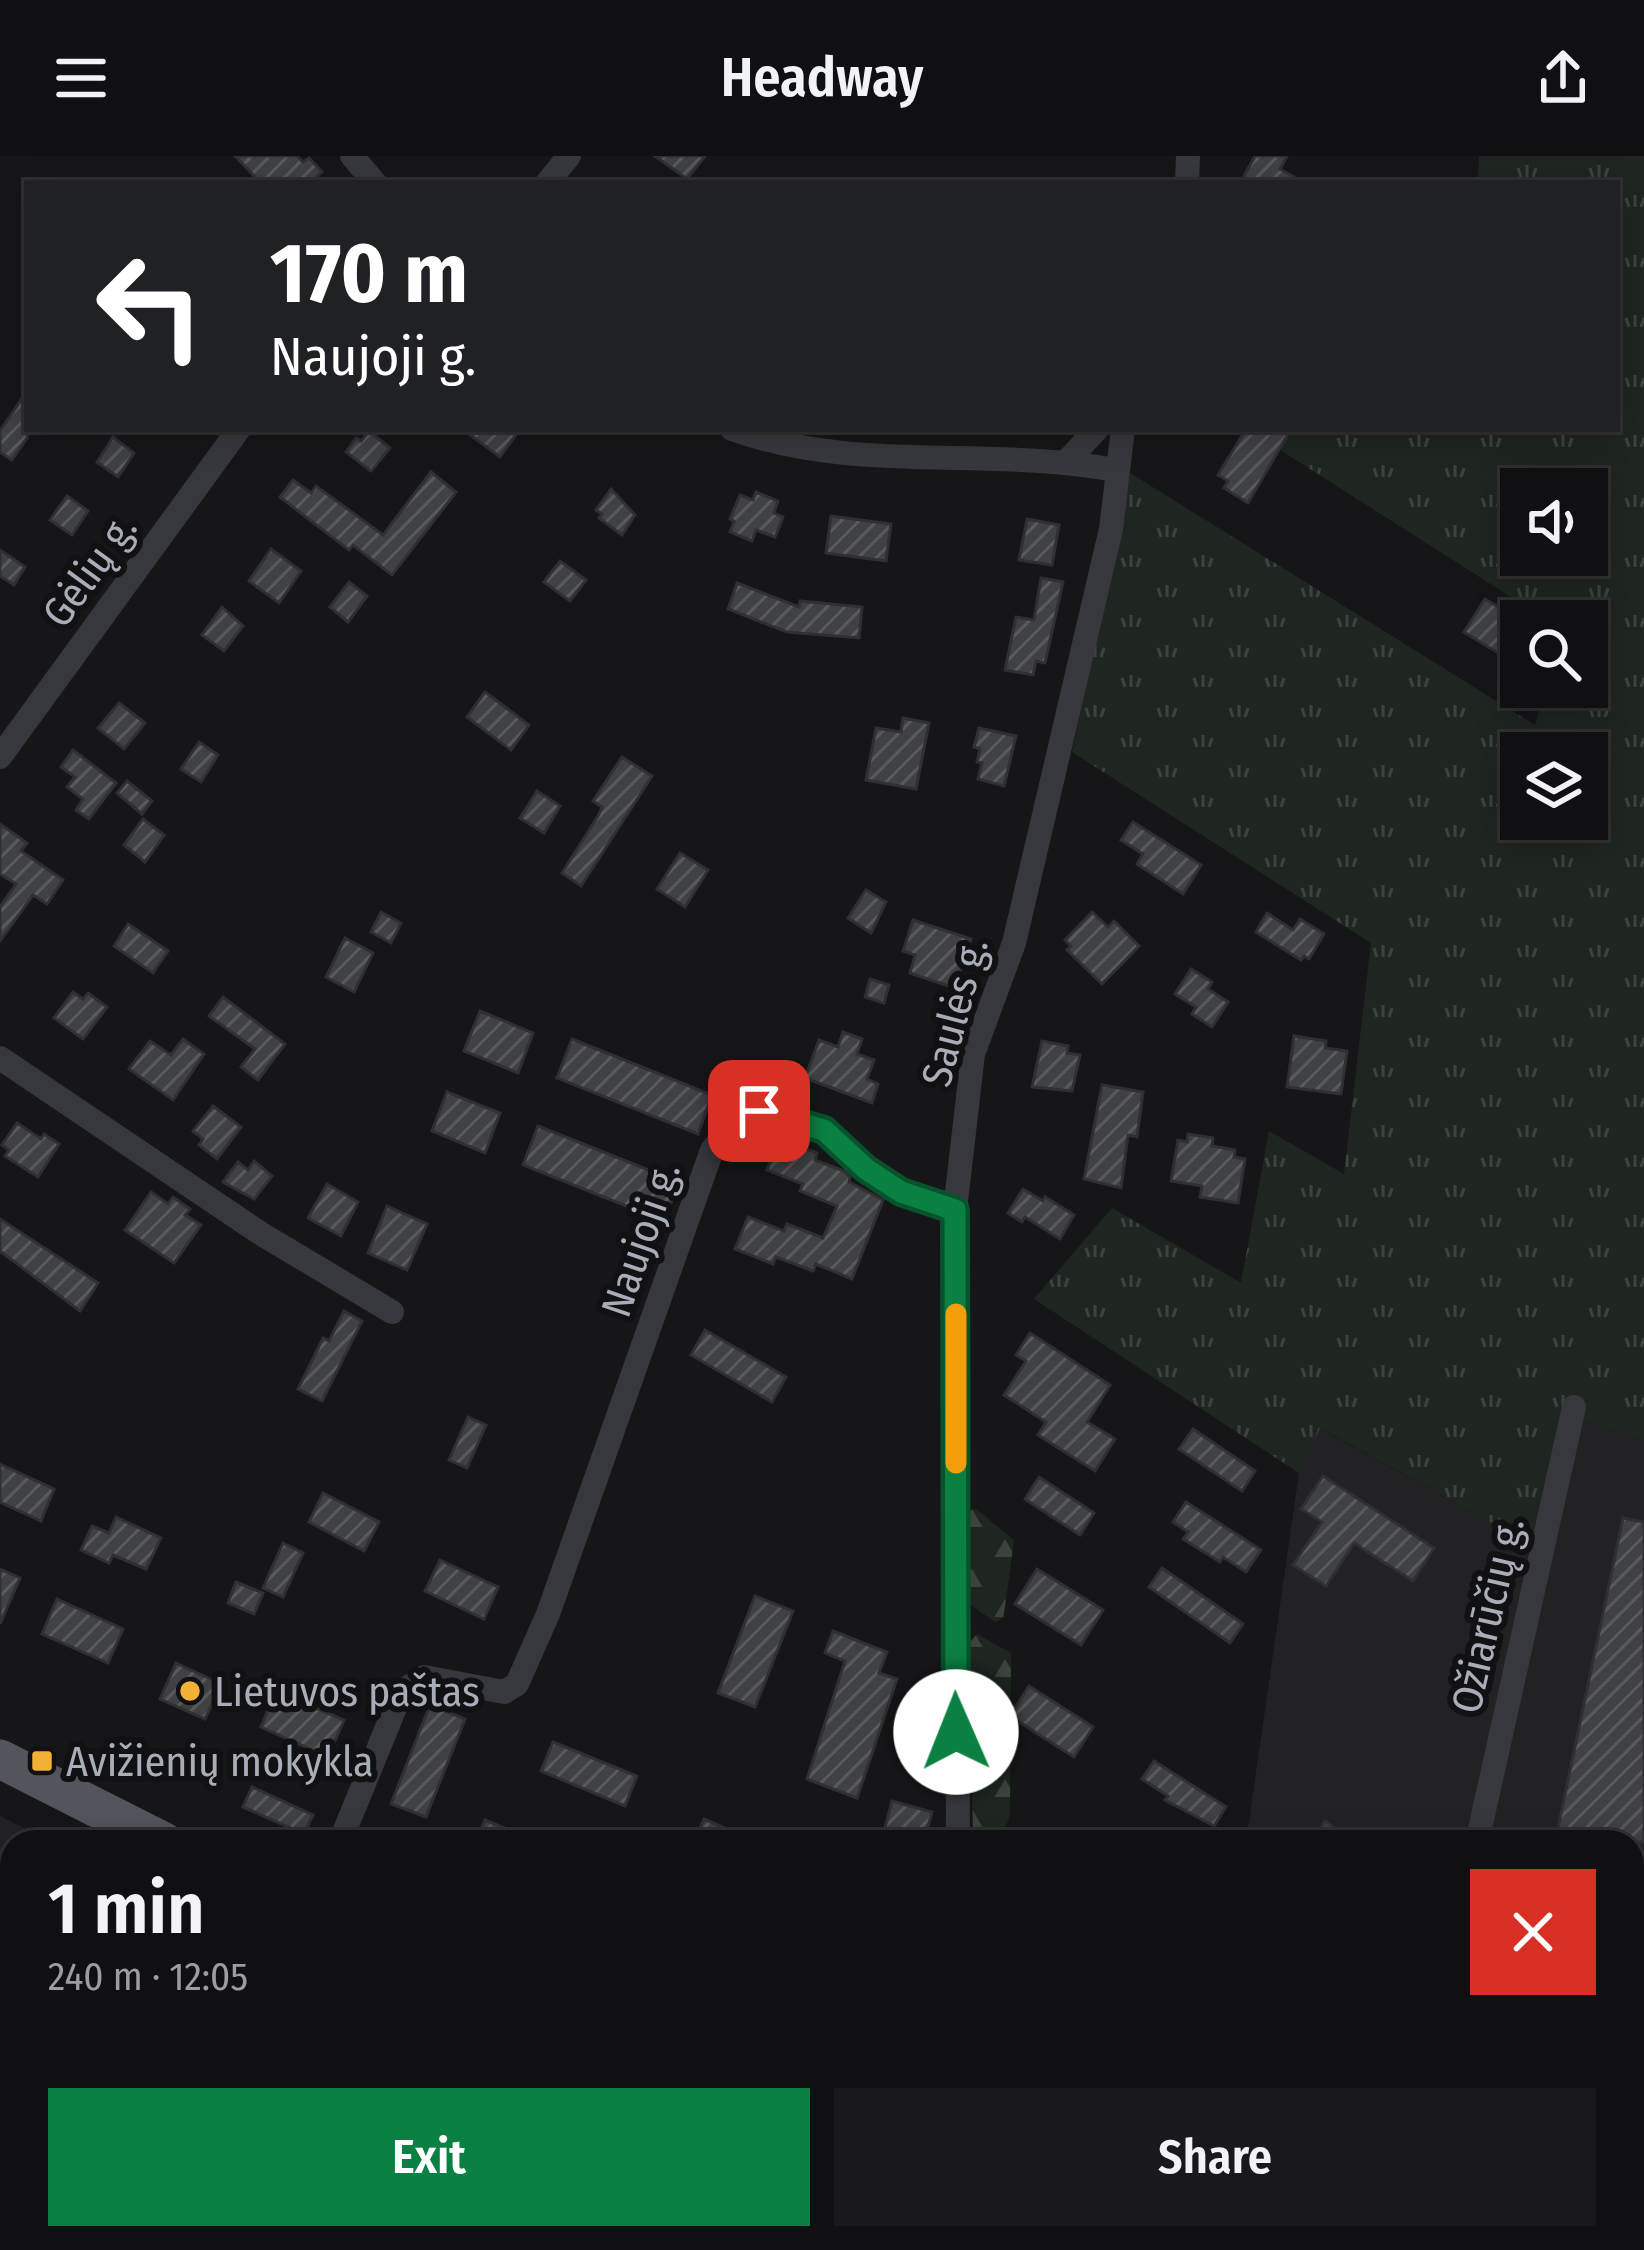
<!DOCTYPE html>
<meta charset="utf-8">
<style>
body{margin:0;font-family:"Fira Sans Condensed",sans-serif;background:#19191b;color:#f1f3f6;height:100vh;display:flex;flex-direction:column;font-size:45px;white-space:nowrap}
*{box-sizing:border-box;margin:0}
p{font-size:39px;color:#9c9d9f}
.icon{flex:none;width:66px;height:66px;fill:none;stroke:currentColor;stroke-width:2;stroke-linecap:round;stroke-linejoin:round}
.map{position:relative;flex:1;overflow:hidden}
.details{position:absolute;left:0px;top:1674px;width:1644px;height:420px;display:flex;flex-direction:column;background:#101012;border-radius:36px 36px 0 0;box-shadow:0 6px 30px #0003,0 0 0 3px #303032}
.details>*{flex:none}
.hud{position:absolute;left:24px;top:24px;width:1596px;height:252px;border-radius:0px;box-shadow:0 6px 30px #0003,0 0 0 3px #303032;background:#202124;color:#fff;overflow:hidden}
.fabs{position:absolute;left:1500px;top:312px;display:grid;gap:24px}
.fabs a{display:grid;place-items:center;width:108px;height:108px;border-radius:0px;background:#101012;box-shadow:0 6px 30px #0003,0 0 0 3px #303032;font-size:60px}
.pin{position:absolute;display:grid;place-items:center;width:102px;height:102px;color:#fff;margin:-51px;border-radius:24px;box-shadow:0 6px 18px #0006}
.me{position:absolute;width:132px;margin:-66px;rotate:359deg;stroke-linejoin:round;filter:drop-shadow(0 0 9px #0008)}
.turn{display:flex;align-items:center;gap:42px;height:252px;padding:0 48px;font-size:54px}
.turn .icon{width:156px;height:156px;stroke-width:2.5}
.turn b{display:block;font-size:84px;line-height:102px}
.round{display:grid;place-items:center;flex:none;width:126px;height:126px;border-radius:0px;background:#19191b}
.summary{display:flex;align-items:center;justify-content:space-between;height:204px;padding:0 48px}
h1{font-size:72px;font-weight:600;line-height:90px}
.button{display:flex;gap:24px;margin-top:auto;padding:24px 48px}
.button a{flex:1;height:138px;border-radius:0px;background:#0b8043;color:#fff;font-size:48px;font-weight:600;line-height:138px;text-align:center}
.button a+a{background:#19191b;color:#f1f3f6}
header{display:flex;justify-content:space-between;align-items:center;height:156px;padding:0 48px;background:#101012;font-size:54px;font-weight:600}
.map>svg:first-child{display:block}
</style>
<header><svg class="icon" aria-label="menu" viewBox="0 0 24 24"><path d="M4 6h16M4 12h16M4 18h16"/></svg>Headway<svg class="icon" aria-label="share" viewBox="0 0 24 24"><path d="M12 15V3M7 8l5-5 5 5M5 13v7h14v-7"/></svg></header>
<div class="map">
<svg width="1644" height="2094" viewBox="0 0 1644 2094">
<defs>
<pattern id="grass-tufts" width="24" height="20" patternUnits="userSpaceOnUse" patternTransform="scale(3)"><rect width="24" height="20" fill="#1e261f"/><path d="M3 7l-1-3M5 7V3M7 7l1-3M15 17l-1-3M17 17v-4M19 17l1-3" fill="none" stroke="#3c433d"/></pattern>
<pattern id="forest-firs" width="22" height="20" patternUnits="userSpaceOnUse" patternTransform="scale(3)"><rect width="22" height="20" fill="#1e261f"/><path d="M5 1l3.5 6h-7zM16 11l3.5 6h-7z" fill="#3c433d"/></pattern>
<pattern id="building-hatch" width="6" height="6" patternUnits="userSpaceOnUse" patternTransform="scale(3)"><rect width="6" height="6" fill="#404145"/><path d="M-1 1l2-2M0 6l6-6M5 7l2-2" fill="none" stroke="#595a5e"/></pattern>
</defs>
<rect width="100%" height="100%" fill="#161618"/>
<!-- built -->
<g fill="#222225">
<path d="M 1561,1254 L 1644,1286 L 1644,2094 L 978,2094 L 977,2082 L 1632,2082 L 1632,1686 L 1246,1686 L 1299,1317 L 1319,1272 L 1532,1389 Z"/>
<path d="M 0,1660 L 52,1686 L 12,1686 L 12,2000 L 0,1996 Z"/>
</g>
<!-- grass -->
<path fill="url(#grass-tufts)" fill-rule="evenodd" d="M 1479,0 L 1644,0 L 1644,1286 L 1561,1254 L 1532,1389 L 1320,1272 L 1299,1317 L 1034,1143 L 1112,1052 L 1241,1127 L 1269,975 L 1344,1018 L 1371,787 L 1072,596 L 1122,370 L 1130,317 L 1535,569 L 1545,531 L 1587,531 L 1587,465 L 1549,465 L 1247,273 L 1617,273 L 1617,27 L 1478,27 ZM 1521,333 L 1587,333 L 1587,399 L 1521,399 ZM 1521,597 L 1587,597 L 1587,663 L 1521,663 Z"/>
<!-- forest -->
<g fill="url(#forest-firs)">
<path d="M 976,1353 L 1014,1384 L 1005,1451 L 1003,1462 L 995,1466 L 971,1449 L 968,1354 Z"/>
<path d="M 977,1478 L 1011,1497 L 1010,1660 L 998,1686 L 973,1685 L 970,1486 Z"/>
<path d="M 0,1996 L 12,2000 L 12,2082 L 711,2082 L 703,2094 L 0,2094 Z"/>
<path d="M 740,2082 L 845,2082 L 861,2094 L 760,2094 Z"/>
</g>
<!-- building -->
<g fill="url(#building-hatch)" stroke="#303034" stroke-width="3">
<path d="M 235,0 L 297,0 L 303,6 L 309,2 L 322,16 L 310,27 L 261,27 Z"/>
<path d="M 655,0 L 705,0 L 687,23 Z"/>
<path d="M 1255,0 L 1287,0 L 1280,13 L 1305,27 L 1240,27 Z"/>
<path d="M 27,235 L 27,282 L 12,304 L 0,296 L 0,275 Z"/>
<path d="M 462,273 L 520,273 L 500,301 Z"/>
<path d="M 1246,273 L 1291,273 L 1248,347 L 1224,332 L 1228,325 L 1218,319 Z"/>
<path d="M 369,275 L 390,292 L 371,315 L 346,296 L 356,282 L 361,285 Z"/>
<path d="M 113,281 L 134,297 L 118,321 L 97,306 Z"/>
<path d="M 431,316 L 456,336 L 392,419 L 353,389 L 349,394 L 280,341 L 293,324 L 311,337 L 316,330 L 383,379 Z"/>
<path d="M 611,333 L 635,359 L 622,379 L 599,362 L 602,358 L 596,354 Z"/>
<path d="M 756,336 L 778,345 L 774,357 L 783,361 L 775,381 L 756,374 L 752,385 L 730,376 L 734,365 L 730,363 L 740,339 L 753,344 Z"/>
<path d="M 67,340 L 88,355 L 72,379 L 50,364 Z"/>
<path d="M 831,360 L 891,368 L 886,405 L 826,397 Z"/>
<path d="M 1027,363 L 1059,369 L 1052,409 L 1019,404 Z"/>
<path d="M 271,393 L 301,415 L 279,447 L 249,425 Z"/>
<path d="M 0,394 L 25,411 L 14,429 L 0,420 Z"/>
<path d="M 560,405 L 586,424 L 570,445 L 544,426 Z"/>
<path d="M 1041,422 L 1063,426 L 1045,507 L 1036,505 L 1033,519 L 1005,514 L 1016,461 L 1034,464 Z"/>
<path d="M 349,426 L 367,440 L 348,466 L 330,451 Z"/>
<path d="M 737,427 L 799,451 L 800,445 L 862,451 L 859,482 L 787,476 L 728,453 Z"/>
<path d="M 1485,443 L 1521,465 L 1521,503 L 1512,497 L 1508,503 L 1464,476 Z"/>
<path d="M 222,451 L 243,470 L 224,495 L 202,479 Z"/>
<path d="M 485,536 L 529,569 L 511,594 L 467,561 Z"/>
<path d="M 119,547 L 145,567 L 124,593 L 98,572 Z"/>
<path d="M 903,562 L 929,567 L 916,633 L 866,624 L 876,572 L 901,576 Z"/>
<path d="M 979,572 L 1016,580 L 1004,630 L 978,623 L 982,607 L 977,606 L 980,593 L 974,591 Z"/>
<path d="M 199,586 L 218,599 L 201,626 L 181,613 Z"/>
<path d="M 73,594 L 116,627 L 89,663 L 76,654 L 83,643 L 67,631 L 75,621 L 61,611 Z"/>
<path d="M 622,601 L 652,620 L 581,730 L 562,717 L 598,660 L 602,651 L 593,645 Z"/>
<path d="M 127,625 L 152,645 L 142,658 L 117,637 Z"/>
<path d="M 537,635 L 560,650 L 544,677 L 520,662 Z"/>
<path d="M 143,663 L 164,679 L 145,706 L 124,689 Z"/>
<path d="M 1133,666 L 1201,709 L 1183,738 L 1137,708 L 1143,698 L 1121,684 Z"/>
<path d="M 0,668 L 27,687 L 21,695 L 63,724 L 47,748 L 33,739 L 0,785 L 0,751 L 16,728 L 0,718 Z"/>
<path d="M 680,697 L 708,714 L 685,751 L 657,733 Z"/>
<path d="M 866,734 L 886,746 L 871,777 L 848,762 Z"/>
<path d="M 381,756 L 401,767 L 391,787 L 371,776 Z"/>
<path d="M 1092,756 L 1108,771 L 1114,765 L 1139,790 L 1102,828 L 1067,794 L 1071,790 L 1065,784 Z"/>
<path d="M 1267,757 L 1293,774 L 1300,763 L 1324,778 L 1309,803 L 1304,800 L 1301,804 L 1256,776 Z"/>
<path d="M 913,764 L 971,783 L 955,832 L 910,817 L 915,799 L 903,795 Z"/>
<path d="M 128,768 L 168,795 L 153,817 L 114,790 Z"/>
<path d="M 345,782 L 373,797 L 354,836 L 326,821 Z"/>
<path d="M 1191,813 L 1212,826 L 1208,833 L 1228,846 L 1212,871 L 1192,858 L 1196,851 L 1175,838 Z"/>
<path d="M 870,823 L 889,829 L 884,847 L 865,841 Z"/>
<path d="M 73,836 L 83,843 L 88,837 L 107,851 L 83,883 L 54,862 Z"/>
<path d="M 223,841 L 285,888 L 258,924 L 241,911 L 255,893 L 209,860 Z"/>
<path d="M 480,855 L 533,877 L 518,917 L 464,895 Z"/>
<path d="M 843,876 L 862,883 L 857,898 L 874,904 L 867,923 L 878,928 L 872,947 L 805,922 L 819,884 L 838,891 Z"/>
<path d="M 1294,880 L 1326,885 L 1325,892 L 1347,895 L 1341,938 L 1287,931 Z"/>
<path d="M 183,883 L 204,898 L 173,944 L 129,913 L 150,885 L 171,899 Z"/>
<path d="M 572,883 L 712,939 L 698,978 L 557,922 Z"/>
<path d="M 1042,885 L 1068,890 L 1067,897 L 1080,899 L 1072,935 L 1032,931 Z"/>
<path d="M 1102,929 L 1143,936 L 1137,981 L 1128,979 L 1121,1032 L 1084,1023 Z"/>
<path d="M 447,936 L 500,957 L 485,997 L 432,975 Z"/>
<path d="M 213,950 L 241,971 L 217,1003 L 199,989 L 203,983 L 193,975 Z"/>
<path d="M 17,967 L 41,983 L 44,978 L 59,988 L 38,1021 L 5,1000 L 9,994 L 2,989 Z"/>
<path d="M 538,970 L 679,1026 L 664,1065 L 523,1009 Z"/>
<path d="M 1188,978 L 1213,982 L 1212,990 L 1235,994 L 1234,1001 L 1245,1003 L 1238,1047 L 1200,1041 L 1202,1030 L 1171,1025 L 1178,984 L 1187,986 Z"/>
<path d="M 780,982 L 817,997 L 815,1004 L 844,1015 L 850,1021 L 849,1026 L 883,1044 L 852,1123 L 816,1108 L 813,1115 L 776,1101 L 773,1108 L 735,1093 L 748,1061 L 784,1075 L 787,1068 L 823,1082 L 837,1050 L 800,1035 L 803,1028 L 767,1014 Z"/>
<path d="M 254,1005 L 272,1020 L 254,1043 L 223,1026 L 238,1006 L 248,1014 Z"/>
<path d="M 327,1028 L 358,1046 L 341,1080 L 308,1062 Z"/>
<path d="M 1023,1033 L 1043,1045 L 1045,1041 L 1074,1059 L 1060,1083 L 1025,1061 L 1022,1066 L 1008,1057 Z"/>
<path d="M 151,1036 L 168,1048 L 173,1041 L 190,1053 L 185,1059 L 201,1069 L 174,1107 L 125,1074 Z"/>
<path d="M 387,1050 L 427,1068 L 407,1114 L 368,1097 Z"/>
<path d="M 0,1063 L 98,1127 L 80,1155 L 0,1095 Z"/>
<path d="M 344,1155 L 362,1165 L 322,1245 L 298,1233 L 323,1182 L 329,1185 Z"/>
<path d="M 705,1174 L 786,1221 L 772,1246 L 691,1199 Z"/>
<path d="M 1030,1177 L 1110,1229 L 1087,1266 L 1115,1283 L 1095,1315 L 1038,1279 L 1046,1266 L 1004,1239 L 1026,1205 L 1016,1199 Z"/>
<path d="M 468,1261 L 486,1269 L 467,1312 L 449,1304 Z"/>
<path d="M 1193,1273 L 1255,1315 L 1242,1335 L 1179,1293 Z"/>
<path d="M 0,1308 L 54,1333 L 41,1365 L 0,1346 Z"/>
<path d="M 1323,1320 L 1434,1392 L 1413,1425 L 1354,1387 L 1326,1430 L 1293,1409 L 1322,1366 L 1301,1353 Z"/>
<path d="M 1039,1321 L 1094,1357 L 1080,1379 L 1025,1343 Z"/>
<path d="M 323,1337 L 379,1366 L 364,1395 L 309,1366 Z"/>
<path d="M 1186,1346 L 1261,1394 L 1246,1416 L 1223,1401 L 1220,1406 L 1183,1383 L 1188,1376 L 1173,1366 Z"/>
<path d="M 116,1361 L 161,1382 L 146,1413 L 113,1399 L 109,1407 L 81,1394 L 92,1370 L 109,1377 Z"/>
<path d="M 1623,1362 L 1644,1366 L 1644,1686 L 1555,1686 Z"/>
<path d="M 283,1387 L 303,1397 L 283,1441 L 263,1432 Z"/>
<path d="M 440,1404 L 498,1431 L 484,1463 L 425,1435 Z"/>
<path d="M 1162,1412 L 1243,1468 L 1230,1487 L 1149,1431 Z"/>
<path d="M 0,1413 L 20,1422 L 0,1468 Z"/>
<path d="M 1037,1413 L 1103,1454 L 1081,1489 L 1015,1448 Z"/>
<path d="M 236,1426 L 263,1437 L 254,1458 L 228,1447 Z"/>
<path d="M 755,1440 L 793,1455 L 755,1551 L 718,1537 Z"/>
<path d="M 57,1443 L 123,1473 L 108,1507 L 42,1478 Z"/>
<path d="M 833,1475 L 887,1496 L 879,1517 L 897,1523 L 857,1642 L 807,1623 L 845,1505 L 825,1497 Z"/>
<path d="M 176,1507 L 221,1528 L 205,1563 L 160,1543 Z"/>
<path d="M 1029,1530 L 1093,1571 L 1074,1601 L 1010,1560 Z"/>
<path d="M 276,1535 L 344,1564 L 328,1601 L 261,1571 Z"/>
<path d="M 430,1549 L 465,1563 L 426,1661 L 391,1648 Z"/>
<path d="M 553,1586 L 637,1620 L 625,1650 L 541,1615 Z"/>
<path d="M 1154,1605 L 1226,1651 L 1214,1670 L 1165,1644 L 1168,1640 L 1142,1623 Z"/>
<path d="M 252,1631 L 313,1659 L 304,1678 L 243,1651 Z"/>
<path d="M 892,1645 L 932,1656 L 924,1686 L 881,1686 Z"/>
<path d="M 704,1663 L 727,1673 L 721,1686 L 694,1686 Z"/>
<path d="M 485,1664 L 537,1685 L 537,1686 L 476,1686 Z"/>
<path d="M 1325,1665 L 1354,1686 L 1310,1686 Z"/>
</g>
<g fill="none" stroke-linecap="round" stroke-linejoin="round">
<!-- street -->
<g stroke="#37383d" stroke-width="24">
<path d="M 352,0 L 375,27"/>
<path d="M 547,27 L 569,0"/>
<path d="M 1187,27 L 1188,0"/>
<path d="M 732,273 C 856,318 989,290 1115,314"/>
<path d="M 1067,305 L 1097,273"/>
<path d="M 0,601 L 239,273"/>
<path d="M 0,902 L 260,1077 L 392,1156"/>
<path d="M 340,1686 L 402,1535 L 424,1521 L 504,1536 L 517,1528 L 548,1458 L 712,994 L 740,958 L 759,955 L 824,975 L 866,1013 L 901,1036 L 955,1054"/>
<path d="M 958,1686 L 955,1054 L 973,898 L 1014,787 L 1111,373 L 1123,273"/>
<path d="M 1477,1686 L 1574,1251"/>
<path d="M 715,2094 L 723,2082"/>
<path d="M 916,2094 L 926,2082"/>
<path d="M 1400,2094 L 1402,2082"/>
</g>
<!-- primary -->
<g stroke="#53555c" stroke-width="39">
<path d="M 0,1603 L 164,1686"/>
<path d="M 879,2082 L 897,2094"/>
</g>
</g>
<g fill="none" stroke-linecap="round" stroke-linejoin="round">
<!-- route casing -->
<g stroke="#07532c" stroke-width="30">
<path id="route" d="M 759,955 L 824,974 L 866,1013 L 901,1036 L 955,1054 L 956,1576"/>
</g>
<!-- route -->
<use href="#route" stroke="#0b8043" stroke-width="21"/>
<!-- slow -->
<path stroke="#f59e0b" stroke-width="21" d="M 956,1307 L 956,1158"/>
</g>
<!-- markers -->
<g fill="#f2b134" stroke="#111113" stroke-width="4.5">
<circle cx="190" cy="1535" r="12"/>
<rect x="30" y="1593" width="24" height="24" rx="6"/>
</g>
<g text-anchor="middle" stroke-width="12" stroke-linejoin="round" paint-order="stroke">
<!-- street labels -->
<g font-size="42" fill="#a8adb8" stroke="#111113">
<text transform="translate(89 414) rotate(-54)" y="15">Gėlių g.</text>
<text transform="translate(954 856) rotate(-75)" y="15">Saulės g.</text>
<text transform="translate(640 1083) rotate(-71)" y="15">Naujoji g.</text>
<text transform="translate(1487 1459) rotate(-77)" y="15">Ožiarūčių g.</text>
</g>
<!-- poi labels -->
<g font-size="42" fill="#a8adb8" stroke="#111113" text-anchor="start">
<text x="214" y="1550">Lietuvos paštas</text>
<text x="66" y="1620">Avižienių mokykla</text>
</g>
</g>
</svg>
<div class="fabs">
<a><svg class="icon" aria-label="sound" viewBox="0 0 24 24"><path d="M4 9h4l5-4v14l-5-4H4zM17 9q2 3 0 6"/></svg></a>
<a><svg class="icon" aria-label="search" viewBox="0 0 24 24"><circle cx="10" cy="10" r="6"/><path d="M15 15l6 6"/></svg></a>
<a><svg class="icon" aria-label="layers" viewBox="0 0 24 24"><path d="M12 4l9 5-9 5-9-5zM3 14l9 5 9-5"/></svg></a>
</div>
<div class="pin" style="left:759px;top:955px;background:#d93025"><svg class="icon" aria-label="arrive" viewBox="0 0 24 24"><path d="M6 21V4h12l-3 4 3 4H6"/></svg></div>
<svg class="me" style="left:956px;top:1576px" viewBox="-20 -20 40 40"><circle r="19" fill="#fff"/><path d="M0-13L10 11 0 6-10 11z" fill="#0b8043"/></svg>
<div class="hud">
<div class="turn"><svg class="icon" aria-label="left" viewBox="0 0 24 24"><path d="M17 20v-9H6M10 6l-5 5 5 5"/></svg><div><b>170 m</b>Naujoji g.</div></div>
</div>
<section class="details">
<div class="summary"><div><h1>1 min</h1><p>240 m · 12:05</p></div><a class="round" style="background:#d93025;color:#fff"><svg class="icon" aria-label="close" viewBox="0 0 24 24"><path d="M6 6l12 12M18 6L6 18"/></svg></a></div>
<div class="button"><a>Exit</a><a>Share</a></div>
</section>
</div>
